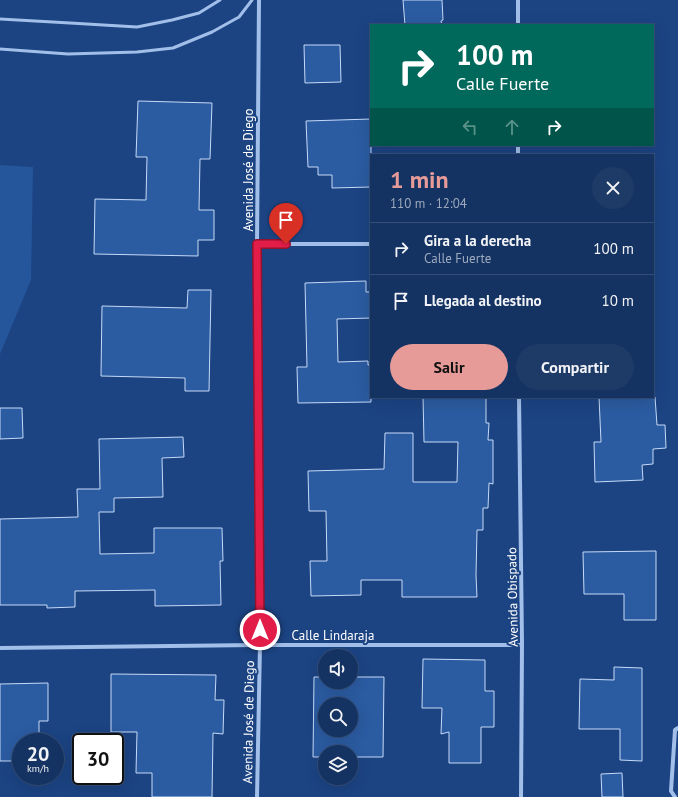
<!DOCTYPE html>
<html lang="es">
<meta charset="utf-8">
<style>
body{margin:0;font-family:"PT Sans",sans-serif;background:#1e3b68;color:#f1f3f6;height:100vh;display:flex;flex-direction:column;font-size:15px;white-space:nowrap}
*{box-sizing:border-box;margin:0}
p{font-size:13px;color:#9daabe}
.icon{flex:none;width:22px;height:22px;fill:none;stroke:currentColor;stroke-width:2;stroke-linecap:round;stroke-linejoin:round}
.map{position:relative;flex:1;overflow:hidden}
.sheet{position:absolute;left:370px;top:154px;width:284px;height:244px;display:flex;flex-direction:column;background:#153362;border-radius:0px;box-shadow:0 4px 16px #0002,0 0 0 1px #344e77}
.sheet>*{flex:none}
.banner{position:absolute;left:370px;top:24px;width:284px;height:122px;border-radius:0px;box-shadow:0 4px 16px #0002,0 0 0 1px #344e77;background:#00695c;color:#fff;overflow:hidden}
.controls{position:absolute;left:318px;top:649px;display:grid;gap:8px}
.controls a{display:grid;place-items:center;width:40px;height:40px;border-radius:50%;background:#153362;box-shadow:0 4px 16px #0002,0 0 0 1px #344e77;font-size:20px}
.speed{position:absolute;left:12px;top:733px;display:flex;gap:8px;font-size:20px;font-weight:700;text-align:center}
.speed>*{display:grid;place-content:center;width:52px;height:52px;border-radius:50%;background:#153362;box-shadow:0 4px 16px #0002,0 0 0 1px #344e77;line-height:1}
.speed small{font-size:10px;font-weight:400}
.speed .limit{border:2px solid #111;border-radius:6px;background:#fff;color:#111}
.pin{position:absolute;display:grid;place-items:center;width:34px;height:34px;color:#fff;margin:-41px -17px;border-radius:50% 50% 50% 0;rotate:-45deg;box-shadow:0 0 4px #0007}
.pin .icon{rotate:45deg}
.me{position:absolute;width:44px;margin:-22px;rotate:0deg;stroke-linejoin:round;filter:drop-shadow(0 0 3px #0008)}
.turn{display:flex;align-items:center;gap:14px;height:84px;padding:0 20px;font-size:18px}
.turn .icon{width:52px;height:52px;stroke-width:2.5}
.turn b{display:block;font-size:28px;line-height:34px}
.lanes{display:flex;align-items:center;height:38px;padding:0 20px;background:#0003;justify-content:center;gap:20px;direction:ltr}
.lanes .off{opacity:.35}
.round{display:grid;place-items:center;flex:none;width:42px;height:42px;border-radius:21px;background:#1e3b68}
.head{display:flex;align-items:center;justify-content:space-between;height:68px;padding:0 20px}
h1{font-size:24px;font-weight:700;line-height:30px;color:#e69b98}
.cta{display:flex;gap:8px;margin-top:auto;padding:8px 20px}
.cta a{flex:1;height:46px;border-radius:24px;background:#e69b98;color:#111;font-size:16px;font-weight:700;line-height:46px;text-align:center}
.cta a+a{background:#1e3b68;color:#f1f3f6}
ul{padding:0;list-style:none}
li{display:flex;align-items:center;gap:12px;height:52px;padding:0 20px;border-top:1px solid #344e77}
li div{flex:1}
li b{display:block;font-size:15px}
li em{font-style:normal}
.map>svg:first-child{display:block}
</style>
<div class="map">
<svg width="678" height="797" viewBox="0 0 678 797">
<rect width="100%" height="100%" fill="#1c4483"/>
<!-- green -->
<path fill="#25559b" d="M 0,165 L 33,167 L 31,280 L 0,354 Z"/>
<!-- building -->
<g fill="#2b5ba1" stroke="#c6daf8" fill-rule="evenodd">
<path d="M 403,0 L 442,0 L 443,20 L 441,21 L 442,25 L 405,25 Z"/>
<path d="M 304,45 L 340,45 L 341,82 L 305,83 Z"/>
<path d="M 138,101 L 212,103 L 210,159 L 200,159 L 199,210 L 214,210 L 214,240 L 198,240 L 198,256 L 94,254 L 95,199 L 146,200 L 147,157 L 136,157 Z"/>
<path d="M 371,119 L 371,187 L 332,188 L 332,175 L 318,175 L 318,167 L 308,167 L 306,121 Z"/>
<path d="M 366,281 L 366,292 L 371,292 L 371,318 L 337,319 L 338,362 L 368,361 L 368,365 L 371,365 L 371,402 L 298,403 L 297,367 L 307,367 L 305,283 Z"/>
<path d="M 188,290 L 211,290 L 209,391 L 185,391 L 185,378 L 101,376 L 102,306 L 187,308 Z"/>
<path d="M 423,397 L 486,397 L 486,423 L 489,423 L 488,440 L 493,440 L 493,484 L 489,483 L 488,508 L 483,508 L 483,530 L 477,530 L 476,575 L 477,597 L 402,597 L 402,580 L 361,580 L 361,595 L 311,596 L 310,561 L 327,561 L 326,511 L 309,511 L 308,471 L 384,469 L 385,433 L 413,433 L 413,482 L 457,482 L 458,442 L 424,442 Z"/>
<path d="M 599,397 L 655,397 L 657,425 L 665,425 L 666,448 L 653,449 L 653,464 L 642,465 L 643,480 L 595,482 L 594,442 L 601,442 Z"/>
<path d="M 0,408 L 22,408 L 23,438 L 0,439 Z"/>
<path d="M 183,437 L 184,457 L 162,458 L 163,497 L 114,498 L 114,512 L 99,512 L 100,554 L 154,553 L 154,528 L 222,528 L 223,561 L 220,561 L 221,605 L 155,606 L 155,590 L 75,591 L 75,607 L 47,608 L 47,605 L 0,605 L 0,519 L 78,517 L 77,489 L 100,489 L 99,439 Z"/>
<path d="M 656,551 L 656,620 L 624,620 L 624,594 L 584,594 L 583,552 Z"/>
<path d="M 423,659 L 485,660 L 485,691 L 494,691 L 494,727 L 481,727 L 481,763 L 449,763 L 449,732 L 441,734 L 442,708 L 422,708 Z"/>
<path d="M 614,667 L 642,668 L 642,761 L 620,760 L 620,729 L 579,729 L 580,679 L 614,680 Z"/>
<path d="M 111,674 L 216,675 L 215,700 L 224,700 L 223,734 L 213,733 L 212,797 L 152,797 L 152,773 L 136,773 L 137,732 L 111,732 Z"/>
<path d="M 314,677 L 325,677 L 325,682 L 351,682 L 351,677 L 384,677 L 383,757 L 351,757 L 351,752 L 325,752 L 325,757 L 313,757 ZM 325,704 L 351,704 L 351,730 L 325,730 Z"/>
<path d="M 48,683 L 48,721 L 39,721 L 39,742 L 21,742 L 21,761 L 0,761 L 0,684 Z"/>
<path d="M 622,773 L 623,797 L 602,797 L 601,774 Z"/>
</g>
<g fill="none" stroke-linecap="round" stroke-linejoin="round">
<!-- service -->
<g stroke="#a2bfea" stroke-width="3">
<path d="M 0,19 L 70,23 L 137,27 L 172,20 L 199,13 L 220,0"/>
<path d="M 0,49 L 68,54 L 137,52 L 173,48 L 212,32 L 239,17 L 252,0"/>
</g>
<!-- minor -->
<g stroke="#a2bfea" stroke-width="4">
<path d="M 518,25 L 518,0"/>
<path d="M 518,155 L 518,145"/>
<path d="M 257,244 L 371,244"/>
<path d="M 519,397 L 522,645 L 521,797"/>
<path d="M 0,648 L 260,645 L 522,645"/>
<path d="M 257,797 L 260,645 L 257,244 L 259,0"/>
<path d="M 675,797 L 671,791 L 675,730 L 678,728"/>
</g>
</g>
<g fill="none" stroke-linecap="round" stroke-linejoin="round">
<!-- route casing -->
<g stroke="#92132f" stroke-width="10">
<path id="route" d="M 260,630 L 257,244 L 286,244"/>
</g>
<!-- route -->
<use href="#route" stroke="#e11d48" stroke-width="7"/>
</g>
<g text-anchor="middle" stroke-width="4" stroke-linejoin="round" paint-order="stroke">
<!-- street labels -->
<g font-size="13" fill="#fff" stroke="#1c4483">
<text transform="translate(248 170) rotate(-90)" y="5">Avenida José de Diego</text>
<text transform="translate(512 597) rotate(-91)" y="5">Avenida Obispado</text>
<text x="333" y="640">Calle Lindaraja</text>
<text transform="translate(248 722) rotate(-89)" y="5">Avenida José de Diego</text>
</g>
</g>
</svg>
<div class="controls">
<a><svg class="icon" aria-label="sound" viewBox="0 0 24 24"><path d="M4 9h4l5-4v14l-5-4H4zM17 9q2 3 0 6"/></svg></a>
<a><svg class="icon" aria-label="search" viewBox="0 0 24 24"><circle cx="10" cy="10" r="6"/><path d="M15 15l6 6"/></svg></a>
<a><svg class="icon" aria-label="layers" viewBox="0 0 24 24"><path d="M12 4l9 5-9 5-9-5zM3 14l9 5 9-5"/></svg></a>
</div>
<div class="speed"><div>20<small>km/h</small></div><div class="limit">30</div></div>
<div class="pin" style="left:286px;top:244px;background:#d93025"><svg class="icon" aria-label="arrive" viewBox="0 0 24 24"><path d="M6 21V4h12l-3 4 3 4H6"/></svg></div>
<svg class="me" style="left:260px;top:630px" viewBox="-20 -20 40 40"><circle r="17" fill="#e11d48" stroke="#fff" stroke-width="3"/><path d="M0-11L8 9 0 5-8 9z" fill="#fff"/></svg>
<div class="banner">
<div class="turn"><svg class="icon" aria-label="right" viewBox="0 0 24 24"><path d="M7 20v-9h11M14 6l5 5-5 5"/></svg><div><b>100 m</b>Calle Fuerte</div></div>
<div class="lanes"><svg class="icon off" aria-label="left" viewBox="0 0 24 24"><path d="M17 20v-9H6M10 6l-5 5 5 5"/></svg><svg class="icon off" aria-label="ahead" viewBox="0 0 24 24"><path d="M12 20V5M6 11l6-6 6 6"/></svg><svg class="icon" aria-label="right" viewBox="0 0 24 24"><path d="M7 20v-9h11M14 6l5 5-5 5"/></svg></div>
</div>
<section class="sheet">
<div class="head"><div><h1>1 min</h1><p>110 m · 12:04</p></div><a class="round"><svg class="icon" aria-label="close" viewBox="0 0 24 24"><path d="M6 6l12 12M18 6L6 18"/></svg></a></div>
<ul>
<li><svg class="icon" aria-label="right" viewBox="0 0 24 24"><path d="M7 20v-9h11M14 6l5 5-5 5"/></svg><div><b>Gira a la derecha</b><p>Calle Fuerte</p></div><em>100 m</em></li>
<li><svg class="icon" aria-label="arrive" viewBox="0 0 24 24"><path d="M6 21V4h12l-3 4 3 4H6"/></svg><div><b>Llegada al destino</b></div><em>10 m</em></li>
</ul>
<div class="cta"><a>Salir</a><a>Compartir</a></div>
</section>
</div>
